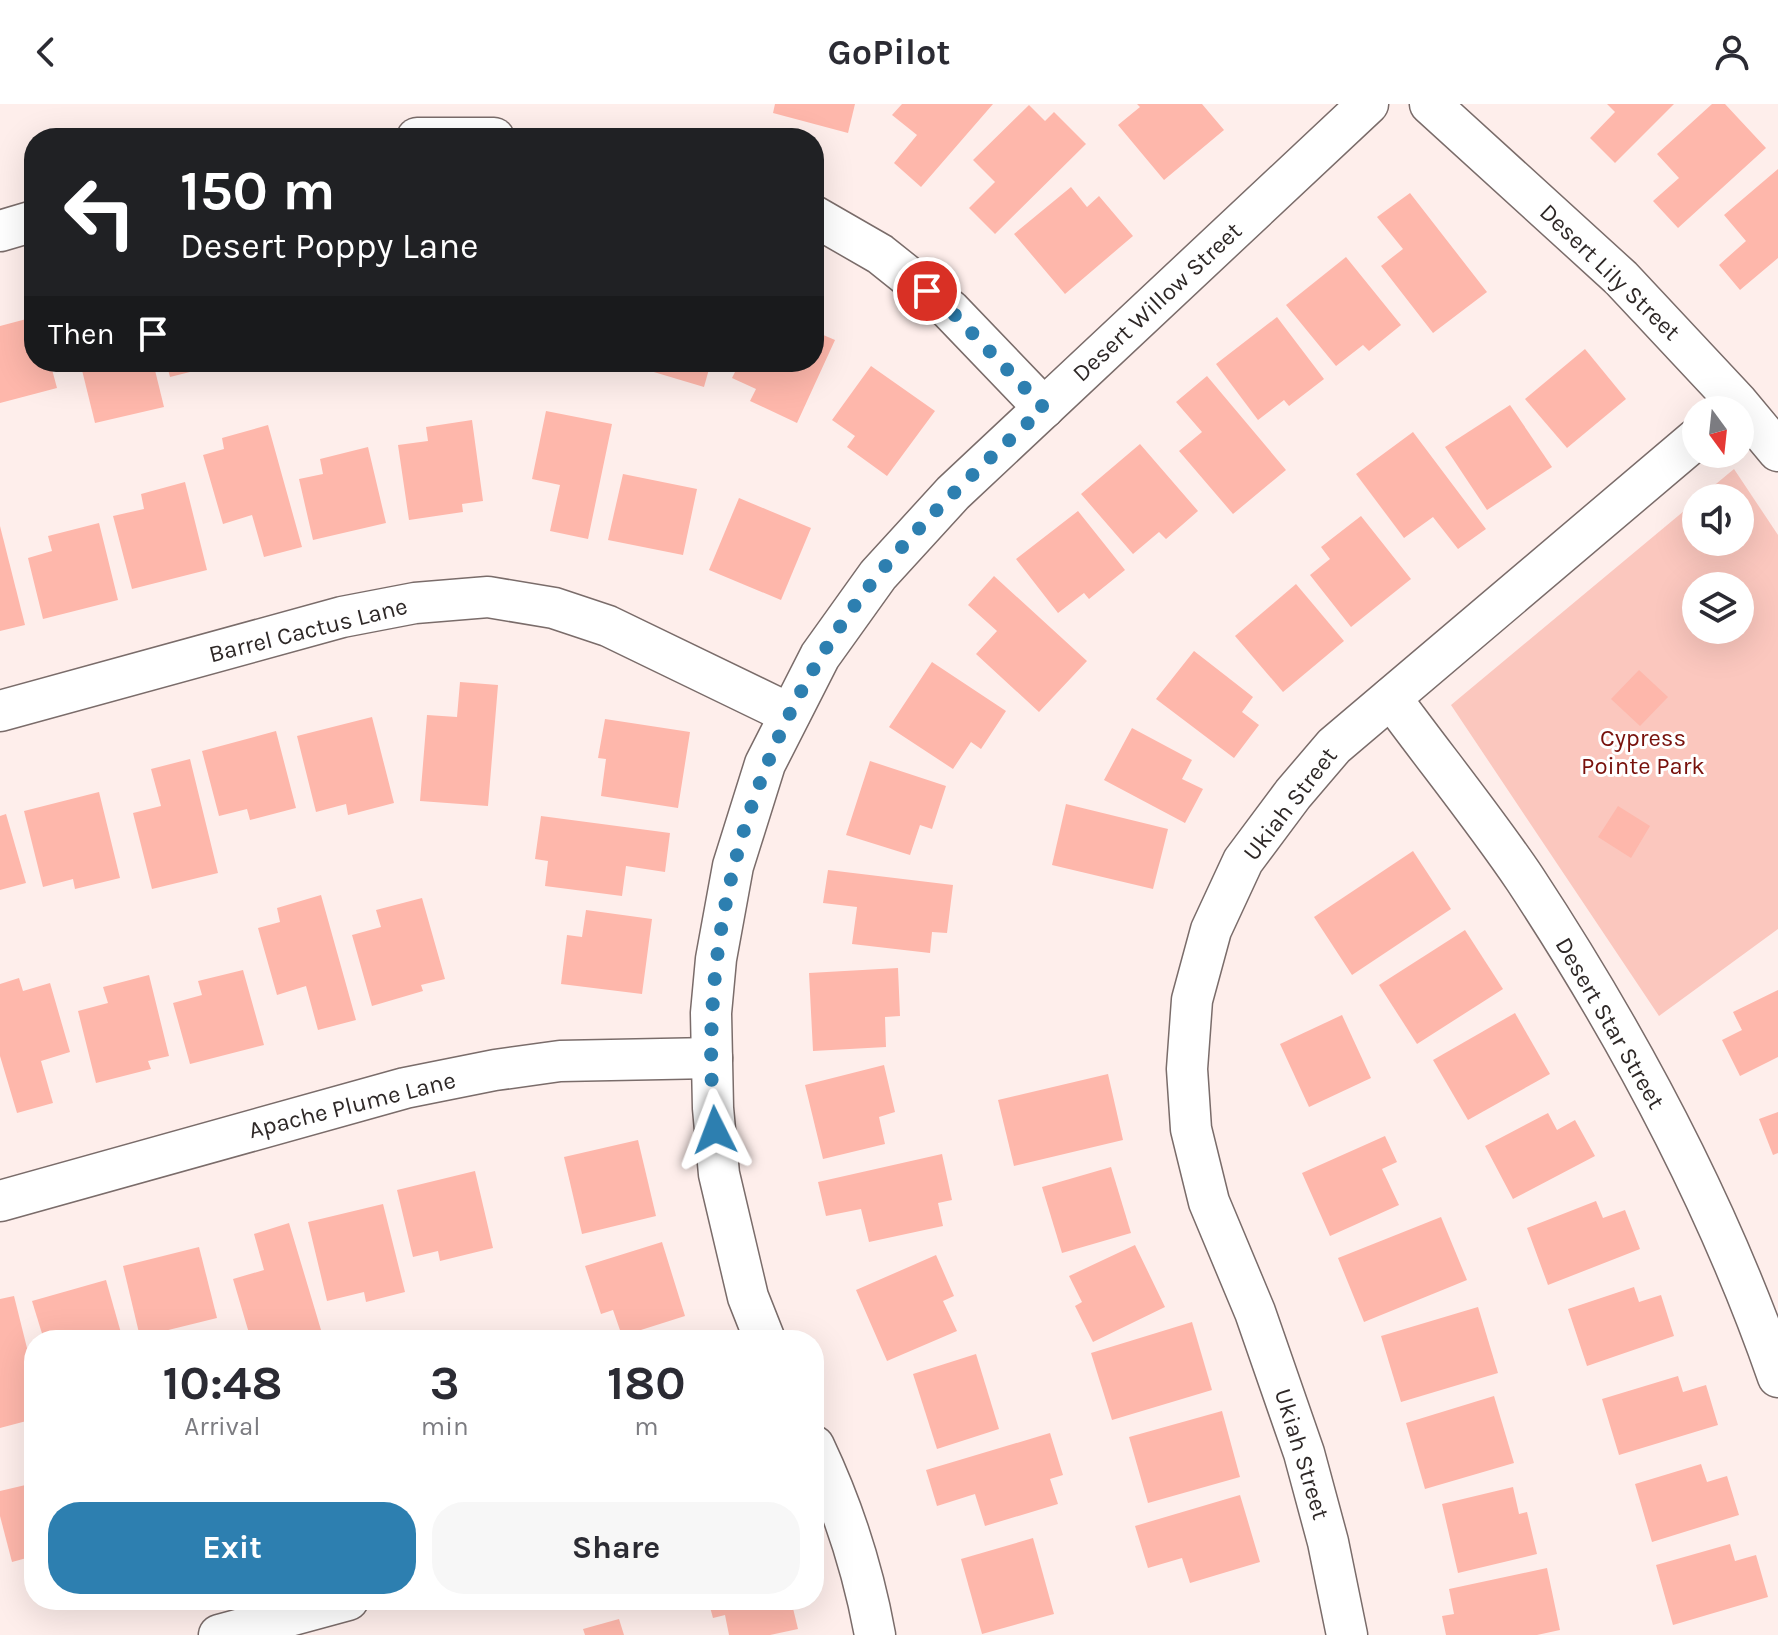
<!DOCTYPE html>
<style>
body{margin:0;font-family:Karla,sans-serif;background:#f7f7f7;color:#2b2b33;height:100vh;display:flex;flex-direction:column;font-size:30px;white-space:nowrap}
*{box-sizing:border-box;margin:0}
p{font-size:26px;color:#7c7c81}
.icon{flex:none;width:44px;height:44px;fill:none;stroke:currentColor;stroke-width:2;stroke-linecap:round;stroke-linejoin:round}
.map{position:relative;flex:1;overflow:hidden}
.details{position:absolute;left:24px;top:1226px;width:800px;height:280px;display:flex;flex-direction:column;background:#fff;border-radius:32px;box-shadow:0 8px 32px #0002}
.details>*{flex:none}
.guide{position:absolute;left:24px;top:24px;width:800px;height:244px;border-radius:32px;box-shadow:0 8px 32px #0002;background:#202124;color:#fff;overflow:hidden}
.needle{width:52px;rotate:165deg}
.controls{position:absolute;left:1682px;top:292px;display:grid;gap:16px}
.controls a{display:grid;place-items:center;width:72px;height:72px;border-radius:50%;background:#fff;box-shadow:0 8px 32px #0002;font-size:40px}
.pin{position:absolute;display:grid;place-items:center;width:68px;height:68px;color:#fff;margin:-34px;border:4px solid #fff;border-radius:50%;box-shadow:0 2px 8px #0007}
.me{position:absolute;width:88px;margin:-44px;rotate:357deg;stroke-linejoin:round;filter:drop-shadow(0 0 6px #0008)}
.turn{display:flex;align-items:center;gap:28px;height:168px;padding:0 24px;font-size:36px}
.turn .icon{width:104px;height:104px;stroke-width:2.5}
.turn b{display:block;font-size:56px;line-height:68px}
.then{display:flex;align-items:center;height:76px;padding:0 24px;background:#0003;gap:16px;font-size:30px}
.eta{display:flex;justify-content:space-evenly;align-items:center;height:136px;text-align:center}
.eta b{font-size:48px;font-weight:700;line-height:56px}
.cta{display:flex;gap:16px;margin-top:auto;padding:16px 24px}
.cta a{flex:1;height:92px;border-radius:32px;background:#2d7fb0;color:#fff;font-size:32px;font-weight:700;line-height:92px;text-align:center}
.cta a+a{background:#f7f7f7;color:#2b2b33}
header{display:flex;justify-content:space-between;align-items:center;height:104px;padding:0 24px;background:#fff;font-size:36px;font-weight:700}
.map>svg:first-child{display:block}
</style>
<header><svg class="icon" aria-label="back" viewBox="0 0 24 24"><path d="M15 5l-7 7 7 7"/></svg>GoPilot<svg class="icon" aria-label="person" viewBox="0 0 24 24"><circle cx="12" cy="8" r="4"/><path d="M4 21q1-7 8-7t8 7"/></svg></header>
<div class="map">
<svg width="1778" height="1531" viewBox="0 0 1778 1531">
<rect width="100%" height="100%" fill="#feeeeb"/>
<!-- green -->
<path fill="#fbc7be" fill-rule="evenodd" d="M 1734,365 L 1778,431 L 1778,825 L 1659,912 L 1451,601 L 1696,397 L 1696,438 L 1740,438 L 1740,394 L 1699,394 ZM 1696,482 L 1740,482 L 1740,526 L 1696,526 Z"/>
<!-- building -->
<g fill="#feb7ab">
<path d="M 775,0 L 855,0 L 848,29 L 773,9 Z"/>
<path d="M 902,0 L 993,0 L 921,83 L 894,59 L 917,31 L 892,11 Z"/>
<path d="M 1137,0 L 1202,0 L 1224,26 L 1164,76 L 1118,21 L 1140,3 Z"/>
<path d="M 1607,0 L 1674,0 L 1615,59 L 1590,34 L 1615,8 Z"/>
<path d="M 1712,0 L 1725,0 L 1766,44 L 1678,124 L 1653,97 L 1679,74 L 1657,50 Z"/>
<path d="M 1029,1 L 1045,17 L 1054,8 L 1086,40 L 995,130 L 969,104 L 995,78 L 973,56 Z"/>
<path d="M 1778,65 L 1778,154 L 1740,186 L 1719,161 L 1746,137 L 1724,111 Z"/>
<path d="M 1071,83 L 1087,103 L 1099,92 L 1133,132 L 1065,190 L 1014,130 Z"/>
<path d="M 1410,89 L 1487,188 L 1433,229 L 1381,162 L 1403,145 L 1377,113 Z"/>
<path d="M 1346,153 L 1401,221 L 1369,247 L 1363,241 L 1336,262 L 1286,201 Z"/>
<path d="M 34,213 L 34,258 L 50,258 L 57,284 L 0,299 L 0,222 Z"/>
<path d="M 1277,213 L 1324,275 L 1289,302 L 1284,296 L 1258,316 L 1216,260 Z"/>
<path d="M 814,227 L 835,236 L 797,319 L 750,297 L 756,285 L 732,274 L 740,258 L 814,258 Z"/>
<path d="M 1585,245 L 1626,295 L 1567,344 L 1525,295 Z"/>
<path d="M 80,258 L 153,258 L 164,303 L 95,319 Z"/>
<path d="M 166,258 L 226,258 L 226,259 L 170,273 Z"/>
<path d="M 638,258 L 711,258 L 704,283 L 637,263 Z"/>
<path d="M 871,262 L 935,307 L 887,372 L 847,343 L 855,332 L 832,316 Z"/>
<path d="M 1207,272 L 1286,366 L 1233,410 L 1179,347 L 1202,328 L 1176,298 Z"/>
<path d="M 1510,301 L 1552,363 L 1487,406 L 1445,343 Z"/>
<path d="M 546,307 L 612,320 L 588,435 L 550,427 L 560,381 L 532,375 Z"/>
<path d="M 472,316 L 483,397 L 462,400 L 463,408 L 409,416 L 398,341 L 428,337 L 426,323 Z"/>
<path d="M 268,321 L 302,443 L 264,453 L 252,411 L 223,420 L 203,351 L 224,345 L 222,334 Z"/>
<path d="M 1413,328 L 1486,425 L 1458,445 L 1433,413 L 1404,434 L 1356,370 Z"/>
<path d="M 1140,340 L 1198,407 L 1166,435 L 1159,428 L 1133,450 L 1081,390 Z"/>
<path d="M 368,343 L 386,419 L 313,436 L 299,375 L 323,370 L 320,355 Z"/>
<path d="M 623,370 L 697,385 L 683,451 L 608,436 Z"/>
<path d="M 185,378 L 207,466 L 132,485 L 113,412 L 144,405 L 141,390 Z"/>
<path d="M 739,394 L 811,424 L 781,496 L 709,466 Z"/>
<path d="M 1078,407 L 1125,466 L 1089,495 L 1084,489 L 1058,509 L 1016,455 Z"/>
<path d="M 1361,412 L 1411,475 L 1351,523 L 1310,471 L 1330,455 L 1321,443 Z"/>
<path d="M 99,419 L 118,496 L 43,515 L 28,454 L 52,447 L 48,432 Z"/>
<path d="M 0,422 L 25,521 L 0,527 Z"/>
<path d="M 994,472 L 1087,557 L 1039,608 L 976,550 L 997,527 L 968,501 Z"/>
<path d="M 1296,480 L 1344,537 L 1283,588 L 1235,532 Z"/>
<path d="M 1194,547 L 1253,593 L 1242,608 L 1259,621 L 1234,654 L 1156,595 Z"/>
<path d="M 932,558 L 1006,607 L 981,645 L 971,638 L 953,665 L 889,623 Z"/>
<path d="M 1639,566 L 1668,593 L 1640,622 L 1611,595 Z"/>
<path d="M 460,578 L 498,581 L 488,702 L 420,697 L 427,611 L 457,613 Z"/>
<path d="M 372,613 L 394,699 L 348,711 L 346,700 L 316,708 L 297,632 Z"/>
<path d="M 605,615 L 690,628 L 678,704 L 601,692 L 606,655 L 598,654 Z"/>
<path d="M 1132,624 L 1192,656 L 1182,675 L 1203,685 L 1185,719 L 1104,676 Z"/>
<path d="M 276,627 L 296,704 L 250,716 L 247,705 L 219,712 L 202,647 Z"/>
<path d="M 190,655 L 218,769 L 152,785 L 133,709 L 161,702 L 151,665 Z"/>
<path d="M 870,657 L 946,682 L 932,725 L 920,721 L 910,751 L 846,731 Z"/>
<path d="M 99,688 L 120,774 L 75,785 L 73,775 L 43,783 L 24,707 Z"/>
<path d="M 1066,700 L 1168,725 L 1153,785 L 1052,761 Z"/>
<path d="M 1618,702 L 1650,722 L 1631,754 L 1598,733 Z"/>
<path d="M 6,710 L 26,779 L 0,786 L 0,712 Z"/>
<path d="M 541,712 L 670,729 L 665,768 L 626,762 L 622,792 L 545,782 L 548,757 L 535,755 Z"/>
<path d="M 1413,747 L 1451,805 L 1352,871 L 1314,813 Z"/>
<path d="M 828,766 L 953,781 L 947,829 L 932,828 L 930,849 L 852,840 L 857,803 L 823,799 Z"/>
<path d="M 321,791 L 356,916 L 318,926 L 306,882 L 277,891 L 258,824 L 280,818 L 277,804 Z"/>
<path d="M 422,794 L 445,875 L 421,881 L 423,887 L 372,902 L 352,831 L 381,823 L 376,806 Z"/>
<path d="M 586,806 L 652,815 L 642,890 L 561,880 L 567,831 L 582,833 Z"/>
<path d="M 1465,826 L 1503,885 L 1417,940 L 1379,881 Z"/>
<path d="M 898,864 L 900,912 L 885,913 L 886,943 L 813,947 L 809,869 Z"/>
<path d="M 243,866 L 264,941 L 190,960 L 173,899 L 202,891 L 198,877 Z"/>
<path d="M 149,871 L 169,952 L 148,957 L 151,965 L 96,979 L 78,907 L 108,899 L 103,883 Z"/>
<path d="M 19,874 L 23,887 L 50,879 L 70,948 L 41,957 L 53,999 L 17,1009 L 0,952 L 0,880 Z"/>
<path d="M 1778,886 L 1778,953 L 1740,972 L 1722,936 L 1742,926 L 1733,908 Z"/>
<path d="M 1515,909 L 1550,970 L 1468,1016 L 1433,956 Z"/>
<path d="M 1342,911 L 1371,974 L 1309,1003 L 1280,940 Z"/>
<path d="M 884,961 L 895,1008 L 879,1013 L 885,1040 L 823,1055 L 805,981 Z"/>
<path d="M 1108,970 L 1123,1036 L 1014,1062 L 998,996 Z"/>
<path d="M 1778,1008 L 1778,1049 L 1773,1051 L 1759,1015 Z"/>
<path d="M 1548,1009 L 1557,1026 L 1575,1016 L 1595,1052 L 1513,1095 L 1485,1042 Z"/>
<path d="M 1385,1032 L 1397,1058 L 1382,1065 L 1399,1101 L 1330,1132 L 1302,1069 Z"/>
<path d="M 638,1036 L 656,1112 L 582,1130 L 564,1053 Z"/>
<path d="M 942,1050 L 952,1096 L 938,1099 L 943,1122 L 869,1138 L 861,1105 L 826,1112 L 818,1078 Z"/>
<path d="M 1111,1063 L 1131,1129 L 1062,1149 L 1042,1083 Z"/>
<path d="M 475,1067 L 493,1144 L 440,1157 L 438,1147 L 413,1153 L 397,1086 Z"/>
<path d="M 1596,1097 L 1603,1114 L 1625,1106 L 1640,1145 L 1548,1181 L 1527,1124 Z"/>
<path d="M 383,1100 L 405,1188 L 366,1198 L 364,1188 L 327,1197 L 308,1118 Z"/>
<path d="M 1441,1113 L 1467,1176 L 1364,1218 L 1338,1154 Z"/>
<path d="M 289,1119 L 324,1236 L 251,1236 L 233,1175 L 264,1166 L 254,1130 Z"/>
<path d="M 662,1138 L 685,1212 L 622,1232 L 613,1206 L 601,1210 L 585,1162 Z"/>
<path d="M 1135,1141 L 1165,1203 L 1093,1238 L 1075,1202 L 1082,1198 L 1069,1172 Z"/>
<path d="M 199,1143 L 217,1214 L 140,1233 L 123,1162 Z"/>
<path d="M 936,1151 L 954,1192 L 943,1197 L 957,1227 L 887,1257 L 856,1186 Z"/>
<path d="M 106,1176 L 123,1236 L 44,1236 L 32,1197 Z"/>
<path d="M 1634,1183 L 1639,1198 L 1661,1191 L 1674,1232 L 1587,1262 L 1568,1205 Z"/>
<path d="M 14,1192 L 34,1272 L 34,1315 L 0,1324 L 0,1195 Z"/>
<path d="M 1478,1203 L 1498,1269 L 1401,1298 L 1381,1232 Z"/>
<path d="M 1192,1218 L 1212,1286 L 1112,1316 L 1091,1249 Z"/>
<path d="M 976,1250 L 999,1325 L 937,1345 L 913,1270 Z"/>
<path d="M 1678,1272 L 1683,1288 L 1706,1281 L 1718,1321 L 1619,1351 L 1602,1295 Z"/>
<path d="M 1494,1292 L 1514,1359 L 1425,1385 L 1406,1319 Z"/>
<path d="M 1222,1307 L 1240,1373 L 1148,1399 L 1129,1333 Z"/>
<path d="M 1050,1329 L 1063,1371 L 1050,1375 L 1058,1400 L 985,1422 L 975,1390 L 937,1402 L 926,1366 Z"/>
<path d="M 1701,1360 L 1707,1378 L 1727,1372 L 1739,1411 L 1652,1438 L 1635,1380 Z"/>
<path d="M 34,1379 L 34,1452 L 12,1458 L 0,1412 L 0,1387 Z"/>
<path d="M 1513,1383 L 1519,1410 L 1527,1408 L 1537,1450 L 1458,1469 L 1442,1400 Z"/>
<path d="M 1240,1391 L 1260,1458 L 1190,1479 L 1182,1454 L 1148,1464 L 1135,1422 Z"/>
<path d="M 1033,1434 L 1054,1510 L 982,1530 L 961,1455 Z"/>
<path d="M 1730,1440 L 1735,1457 L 1756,1451 L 1768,1493 L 1673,1521 L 1656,1461 Z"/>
<path d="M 1547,1464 L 1560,1526 L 1537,1531 L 1446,1531 L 1442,1512 L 1454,1510 L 1449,1485 Z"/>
<path d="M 708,1496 L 791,1496 L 798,1525 L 770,1531 L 729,1531 L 725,1511 L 713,1514 Z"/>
<path d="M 619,1515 L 624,1531 L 585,1531 L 583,1525 Z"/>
</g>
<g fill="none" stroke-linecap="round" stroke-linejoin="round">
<!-- minor casing -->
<g stroke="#7a6c6a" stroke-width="43">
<g id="minor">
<path d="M 1430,0 L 1621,174 L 1738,299 L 1778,347"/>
<path d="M 417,34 L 494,34"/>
<path d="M 814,112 L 880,150 L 950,206 L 1044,304"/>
<path d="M 0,127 L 34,117"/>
<path d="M 1391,594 C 1435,654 1483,713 1525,775 C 1627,930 1717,1097 1778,1273"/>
<path d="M 0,607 L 342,513 L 415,499 L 488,493 L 554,504 L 608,522 L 790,610"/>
<path d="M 0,1097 L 405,984 L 495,966 L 560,957 L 712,954"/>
<path d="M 765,1236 L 748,1193 L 719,1070 L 713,1004 L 711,909 L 716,855 L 733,762 L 765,660 L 820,552 L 878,471 L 953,389 L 1368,0"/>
<path d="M 814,1342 C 843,1403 863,1465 875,1531"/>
<path d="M 219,1531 L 348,1496"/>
<path d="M 1347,1531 L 1328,1438 L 1304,1349 L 1255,1208 L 1209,1098 L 1191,1025 L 1187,965 L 1192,896 L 1211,826 L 1243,757 L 1293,690 L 1334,642 L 1696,335"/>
</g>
</g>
<!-- minor -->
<use href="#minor" stroke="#fff" stroke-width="40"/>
</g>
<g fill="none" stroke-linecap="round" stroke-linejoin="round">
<!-- route -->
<path stroke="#2d7fb0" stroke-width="14" stroke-dasharray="0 25.2" d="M 715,1026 C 695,828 753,626 878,471 C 928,410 987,357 1044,304 L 950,206 L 927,187"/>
</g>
<g text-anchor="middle" stroke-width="6" stroke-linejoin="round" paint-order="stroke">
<!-- street labels -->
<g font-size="24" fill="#2e2827" stroke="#fff">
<text transform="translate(1610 168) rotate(44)" y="8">Desert Lily Street</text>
<text transform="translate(1157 198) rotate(-43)" y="8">Desert Willow Street</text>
<text transform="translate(308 526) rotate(-14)" y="8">Barrel Cactus Lane</text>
<text transform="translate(1290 700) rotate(-52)" y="8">Ukiah Street</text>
<text transform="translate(1610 919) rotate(60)" y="8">Desert Star Street</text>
<text transform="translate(352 1001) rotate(-14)" y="8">Apache Plume Lane</text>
<text transform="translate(1302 1350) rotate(73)" y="8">Ukiah Street</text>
</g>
<!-- park labels -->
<g font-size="24" fill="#78110c" stroke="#fff">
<text x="1643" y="642">Cypress<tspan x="1643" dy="28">Pointe Park</tspan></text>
</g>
</g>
</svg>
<div class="controls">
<a><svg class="needle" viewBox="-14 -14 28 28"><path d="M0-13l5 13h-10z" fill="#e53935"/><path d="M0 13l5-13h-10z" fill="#7c7c81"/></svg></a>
<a><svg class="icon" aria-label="sound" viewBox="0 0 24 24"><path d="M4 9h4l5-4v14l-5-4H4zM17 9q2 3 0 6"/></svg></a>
<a><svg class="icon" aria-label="layers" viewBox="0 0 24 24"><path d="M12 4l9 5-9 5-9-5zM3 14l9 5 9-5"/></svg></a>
</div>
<div class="pin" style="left:927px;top:187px;background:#d93025"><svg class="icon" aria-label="arrive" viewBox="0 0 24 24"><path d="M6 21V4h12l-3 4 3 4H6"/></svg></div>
<svg class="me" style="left:715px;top:1026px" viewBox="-20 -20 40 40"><path d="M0-17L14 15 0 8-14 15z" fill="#2d7fb0" stroke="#fff" stroke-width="4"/></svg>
<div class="guide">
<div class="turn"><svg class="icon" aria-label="left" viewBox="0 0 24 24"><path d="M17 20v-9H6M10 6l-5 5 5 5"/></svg><div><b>150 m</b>Desert Poppy Lane</div></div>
<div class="then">Then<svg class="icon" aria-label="arrive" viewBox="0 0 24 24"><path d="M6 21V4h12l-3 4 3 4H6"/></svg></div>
</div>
<section class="details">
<div class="eta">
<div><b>10:48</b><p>Arrival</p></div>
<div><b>3</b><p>min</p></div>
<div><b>180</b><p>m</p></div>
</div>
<div class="cta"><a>Exit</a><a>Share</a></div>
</section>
</div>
